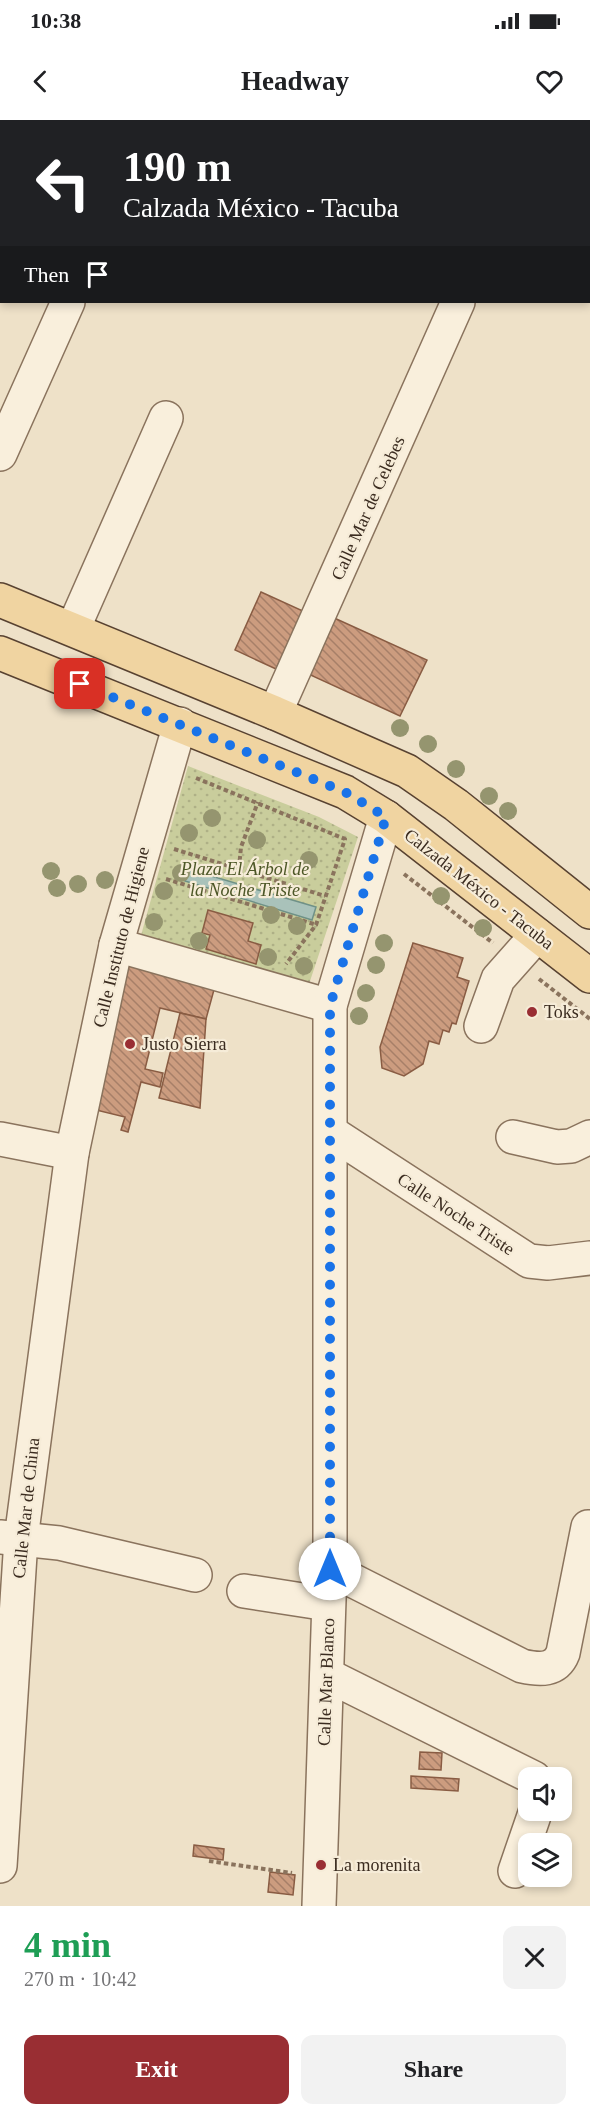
<!DOCTYPE html>
<meta charset="utf-8">
<style>
body{margin:0;font-family:"Times New Roman",serif;background:#f2f2f2;color:#202124;height:100vh;display:flex;flex-direction:column;font-size:22px;white-space:nowrap}
*{box-sizing:border-box;margin:0}
p{font-size:20px;color:#757577}
.icon{flex:none;width:33px;height:33px;fill:none;stroke:currentColor;stroke-width:2;stroke-linecap:round;stroke-linejoin:round}
.map{position:relative;height:1786px;overflow:hidden}
.sheet{display:flex;flex-direction:column;background:#fff;flex:1}
.sheet>*{flex:none}
.hud{position:absolute;left:0px;top:0px;width:591px;height:183px;box-shadow:0 3px 9px #0003;background:#202124;color:#fff;overflow:hidden}
.controls{position:absolute;left:518px;top:1647px;display:grid;gap:12px}
.controls a{display:grid;place-items:center;width:54px;height:54px;border-radius:12px;background:#fff;box-shadow:0 3px 9px #0003;font-size:30px}
.pin{position:absolute;display:grid;place-items:center;width:51px;height:51px;color:#fff;margin:-26px;border-radius:12px;box-shadow:0 3px 9px #0006}
.me{position:absolute;width:66px;margin:-33px;rotate:0deg;stroke-linejoin:round;filter:drop-shadow(0 0 4px #0008)}
.turn{display:flex;align-items:center;gap:21px;height:126px;padding:0 24px;font-size:27px}
.turn .icon{width:78px;height:78px;stroke-width:2.5}
.turn b{display:block;font-size:42px;line-height:51px}
.then{display:flex;align-items:center;height:57px;padding:0 24px;background:#0003;gap:12px;font-size:22px}
.round{display:grid;place-items:center;flex:none;width:63px;height:63px;border-radius:12px;background:#f2f2f2}
.summary{display:flex;align-items:center;justify-content:space-between;height:102px;padding:0 24px}
h1{font-size:36px;font-weight:700;line-height:45px;color:#1e9e55}
.button{display:flex;gap:12px;margin-top:auto;padding:12px 24px}
.button a{flex:1;height:69px;border-radius:12px;background:#992e33;color:#fff;font-size:24px;font-weight:700;line-height:69px;text-align:center}
.button a+a{background:#f2f2f2;color:#202124}
.status{display:flex;justify-content:space-between;align-items:center;height:42px;padding:0 30px;background:#fff;direction:ltr}
.status svg{height:16px;fill:currentColor}
header{display:flex;justify-content:space-between;align-items:center;height:78px;padding:0 24px;background:#fff;font-size:27px;font-weight:700}
.map>svg:first-child{display:block}
</style>
<div class="status"><b>10:38</b><svg viewBox="0 0 49 12"><path d="M0 12V9h3v3zM5 12V6h3v6zM10 12V3h3v9zM15 12V0h3v12zM26 1h20v11H26zM47 4h2v5h-2z"/></svg></div>
<header><svg class="icon" aria-label="back" viewBox="0 0 24 24"><path d="M15 5l-7 7 7 7"/></svg>Headway<svg class="icon" aria-label="heart" viewBox="0 0 24 24"><path d="M12 20l-8-8c-3-5 5-10 8-4 3-6 11-1 8 4z"/></svg></header>
<div class="map">
<svg width="590" height="1786" viewBox="0 0 590 1786">
<defs>
<pattern id="grass-dots" width="8" height="8" patternUnits="userSpaceOnUse" patternTransform="scale(1.5)"><rect width="8" height="8" fill="#c9cd9c"/><path d="M2 2h.1M6 6h.1" fill="none" stroke="#aeb086" stroke-width="1.8" stroke-linecap="round"/></pattern>
<pattern id="building-back-hatch" width="6" height="6" patternUnits="userSpaceOnUse" patternTransform="scale(1.5)"><rect width="6" height="6" fill="#cc9c7f"/><path d="M-1 5l2 2M0 0l6 6M5-1l2 2" fill="none" stroke="#a77f68"/></pattern>
</defs>
<rect width="100%" height="100%" fill="#eee1c8"/>
<!-- grass -->
<path fill="url(#grass-dots)" d="M 188,646 L 319,697 L 358,717 L 308,867 L 140,819 Z"/>
<!-- water -->
<path fill="#a9c2ba" stroke="#6f9187" stroke-width="1.5" d="M 188,749 L 316,787 L 312,800 L 185,761 Z"/>
<!-- building -->
<g fill="url(#building-back-hatch)" stroke="#895c43" stroke-width="1.5">
<path d="M 261,472 L 303,491 L 276,549 L 235,530 Z"/>
<path d="M 332,497 L 427,540 L 400,596 L 306,553 Z"/>
<path d="M 208,790 L 253,803 L 248,821 L 261,825 L 256,844 L 206,829 L 210,815 L 202,813 Z"/>
<path d="M 413,823 L 463,838 L 457,857 L 469,861 L 456,904 L 452,903 L 449,912 L 443,910 L 439,924 L 429,921 L 423,944 L 404,956 L 382,948 L 380,927 Z"/>
<path d="M 129,845 L 215,866 L 206,899 L 160,888 L 145,949 L 163,953 L 160,967 L 141,962 L 128,1012 L 121,1010 L 125,997 L 92,989 Z"/>
<path d="M 180,893 L 206,899 L 200,988 L 159,978 Z"/>
<path d="M 420,1632 L 442,1633 L 441,1650 L 419,1649 Z"/>
<path d="M 411,1656 L 459,1659 L 458,1671 L 411,1668 Z"/>
<path d="M 194,1725 L 224,1729 L 223,1740 L 193,1736 Z"/>
<path d="M 270,1752 L 295,1755 L 293,1775 L 268,1772 Z"/>
</g>
<g fill="none" stroke-linecap="round" stroke-linejoin="round">
<!-- minor casing -->
<g stroke="#8a735d" stroke-width="36">
<g id="minor">
<path d="M 252,0 L 255,2"/>
<path d="M 537,2 L 537,0"/>
<path d="M 0,334 L 68,182"/>
<path d="M 73,509 L 166,298"/>
<path d="M 275,593 L 458,182"/>
<path d="M 116,825 L 330,886"/>
<path d="M 481,906 L 498,859 L 537,815"/>
<path d="M 332,1013 L 529,1141 L 548,1143 L 590,1138"/>
<path d="M 513,1017 L 557,1027 L 571,1026 L 590,1017"/>
<path d="M 0,1019 L 72,1033"/>
<path d="M 0,1417 L 59,1423 L 195,1455"/>
<path d="M 330,1449 L 522,1546 C 540,1550 556,1551 563,1533 L 588,1407"/>
<path d="M 244,1471 L 328,1484"/>
<path d="M 327,1555 L 534,1658"/>
<path d="M 0,1746 L 21,1419 L 72,1033 L 116,825 L 180,604"/>
<path d="M 515,1751 L 536,1690"/>
<path d="M 319,1786 L 330,1449 L 330,886 L 386,697"/>
</g>
</g>
<!-- major casing -->
<g stroke="#584231" stroke-width="36">
<g id="major">
<path d="M 0,480 L 275,593 L 407,651 L 456,685 L 590,792"/>
<path d="M 0,533 L 345,672 L 386,697 L 590,856"/>
</g>
</g>
<!-- path -->
<g stroke="#8a735d" stroke-width="4" stroke-dasharray="4.5 3" stroke-linecap="butt">
<path d="M 196,658 L 345,719 L 316,805 L 286,844"/>
<path d="M 174,729 L 325,776"/>
<path d="M 239,748 L 241,727 L 258,682"/>
<path d="M 404,754 L 493,823"/>
<path d="M 166,759 L 317,805"/>
<path d="M 539,859 L 590,899"/>
<path d="M 209,1741 L 292,1753"/>
</g>
<!-- minor -->
<use href="#minor" stroke="#f9efdc" stroke-width="33"/>
<!-- major -->
<use href="#major" stroke="#f0d4a1" stroke-width="33"/>
</g>
<!-- trees -->
<g fill="#95956f">
<circle cx="400" cy="608" r="9"/>
<circle cx="428" cy="624" r="9"/>
<circle cx="456" cy="649" r="9"/>
<circle cx="489" cy="676" r="9"/>
<circle cx="508" cy="691" r="9"/>
<circle cx="212" cy="698" r="9"/>
<circle cx="189" cy="713" r="9"/>
<circle cx="257" cy="720" r="9"/>
<circle cx="309" cy="740" r="9"/>
<circle cx="51" cy="751" r="9"/>
<circle cx="181" cy="753" r="9"/>
<circle cx="105" cy="760" r="9"/>
<circle cx="78" cy="764" r="9"/>
<circle cx="57" cy="768" r="9"/>
<circle cx="164" cy="771" r="9"/>
<circle cx="441" cy="776" r="9"/>
<circle cx="271" cy="795" r="9"/>
<circle cx="154" cy="802" r="9"/>
<circle cx="297" cy="806" r="9"/>
<circle cx="483" cy="808" r="9"/>
<circle cx="199" cy="821" r="9"/>
<circle cx="384" cy="823" r="9"/>
<circle cx="268" cy="837" r="9"/>
<circle cx="376" cy="845" r="9"/>
<circle cx="304" cy="846" r="9"/>
<circle cx="366" cy="873" r="9"/>
<circle cx="359" cy="896" r="9"/>
</g>
<g fill="none" stroke-linecap="round" stroke-linejoin="round">
<!-- route -->
<path stroke="#1a73e8" stroke-width="10" stroke-dasharray="0 18" d="M 80,564 L 345,672 L 386,697 L 330,886 L 330,1449"/>
</g>
<!-- markers -->
<g fill="#992e33" stroke="#f6ecd8" stroke-width="2">
<circle cx="532" cy="892" r="6"/>
<circle cx="130" cy="924" r="6"/>
<circle cx="321" cy="1745" r="6"/>
</g>
<g text-anchor="middle" stroke-width="4.5" stroke-linejoin="round" paint-order="stroke">
<!-- street labels -->
<g font-size="18" fill="#3b2c20" stroke="#f6ecd8">
<text transform="translate(368 388) rotate(-66)" y="6">Calle Mar de Celebes</text>
<text transform="translate(479 769) rotate(38)" y="6">Calzada México - Tacuba</text>
<text transform="translate(121 817) rotate(-76)" y="6">Calle Instituto de Higiene</text>
<text transform="translate(456 1094) rotate(33)" y="6">Calle Noche Triste</text>
<text transform="translate(26 1388) rotate(-84)" y="6">Calle Mar de China</text>
<text transform="translate(326 1562) rotate(-88)" y="6">Calle Mar Blanco</text>
</g>
<!-- park labels -->
<g font-size="18" font-style="italic" fill="#4d5727" stroke="#f6ecd8">
<text x="245" y="755">Plaza El Árbol de<tspan x="245" dy="21">la Noche Triste</tspan></text>
</g>
<!-- poi labels -->
<g font-size="18" fill="#3b2c20" stroke="#f6ecd8" text-anchor="start">
<text x="544" y="898">Toks</text>
<text x="142" y="930">Justo Sierra</text>
<text x="333" y="1751">La morenita</text>
</g>
</g>
</svg>
<div class="controls">
<a><svg class="icon" aria-label="sound" viewBox="0 0 24 24"><path d="M4 9h4l5-4v14l-5-4H4zM17 9q2 3 0 6"/></svg></a>
<a><svg class="icon" aria-label="layers" viewBox="0 0 24 24"><path d="M12 4l9 5-9 5-9-5zM3 14l9 5 9-5"/></svg></a>
</div>
<div class="pin" style="left:80px;top:564px;background:#d93025"><svg class="icon" aria-label="arrive" viewBox="0 0 24 24"><path d="M6 21V4h12l-3 4 3 4H6"/></svg></div>
<svg class="me" style="left:330px;top:1449px" viewBox="-20 -20 40 40"><circle r="19" fill="#fff"/><path d="M0-13L10 11 0 6-10 11z" fill="#1a73e8"/></svg>
<div class="hud">
<div class="turn"><svg class="icon" aria-label="left" viewBox="0 0 24 24"><path d="M17 20v-9H6M10 6l-5 5 5 5"/></svg><div><b>190 m</b>Calzada México - Tacuba</div></div>
<div class="then">Then<svg class="icon" aria-label="arrive" viewBox="0 0 24 24"><path d="M6 21V4h12l-3 4 3 4H6"/></svg></div>
</div>
</div>
<section class="sheet">
<div class="summary"><div><h1>4 min</h1><p>270 m · 10:42</p></div><a class="round"><svg class="icon" aria-label="close" viewBox="0 0 24 24"><path d="M6 6l12 12M18 6L6 18"/></svg></a></div>
<div class="button"><a>Exit</a><a>Share</a></div>
</section>
